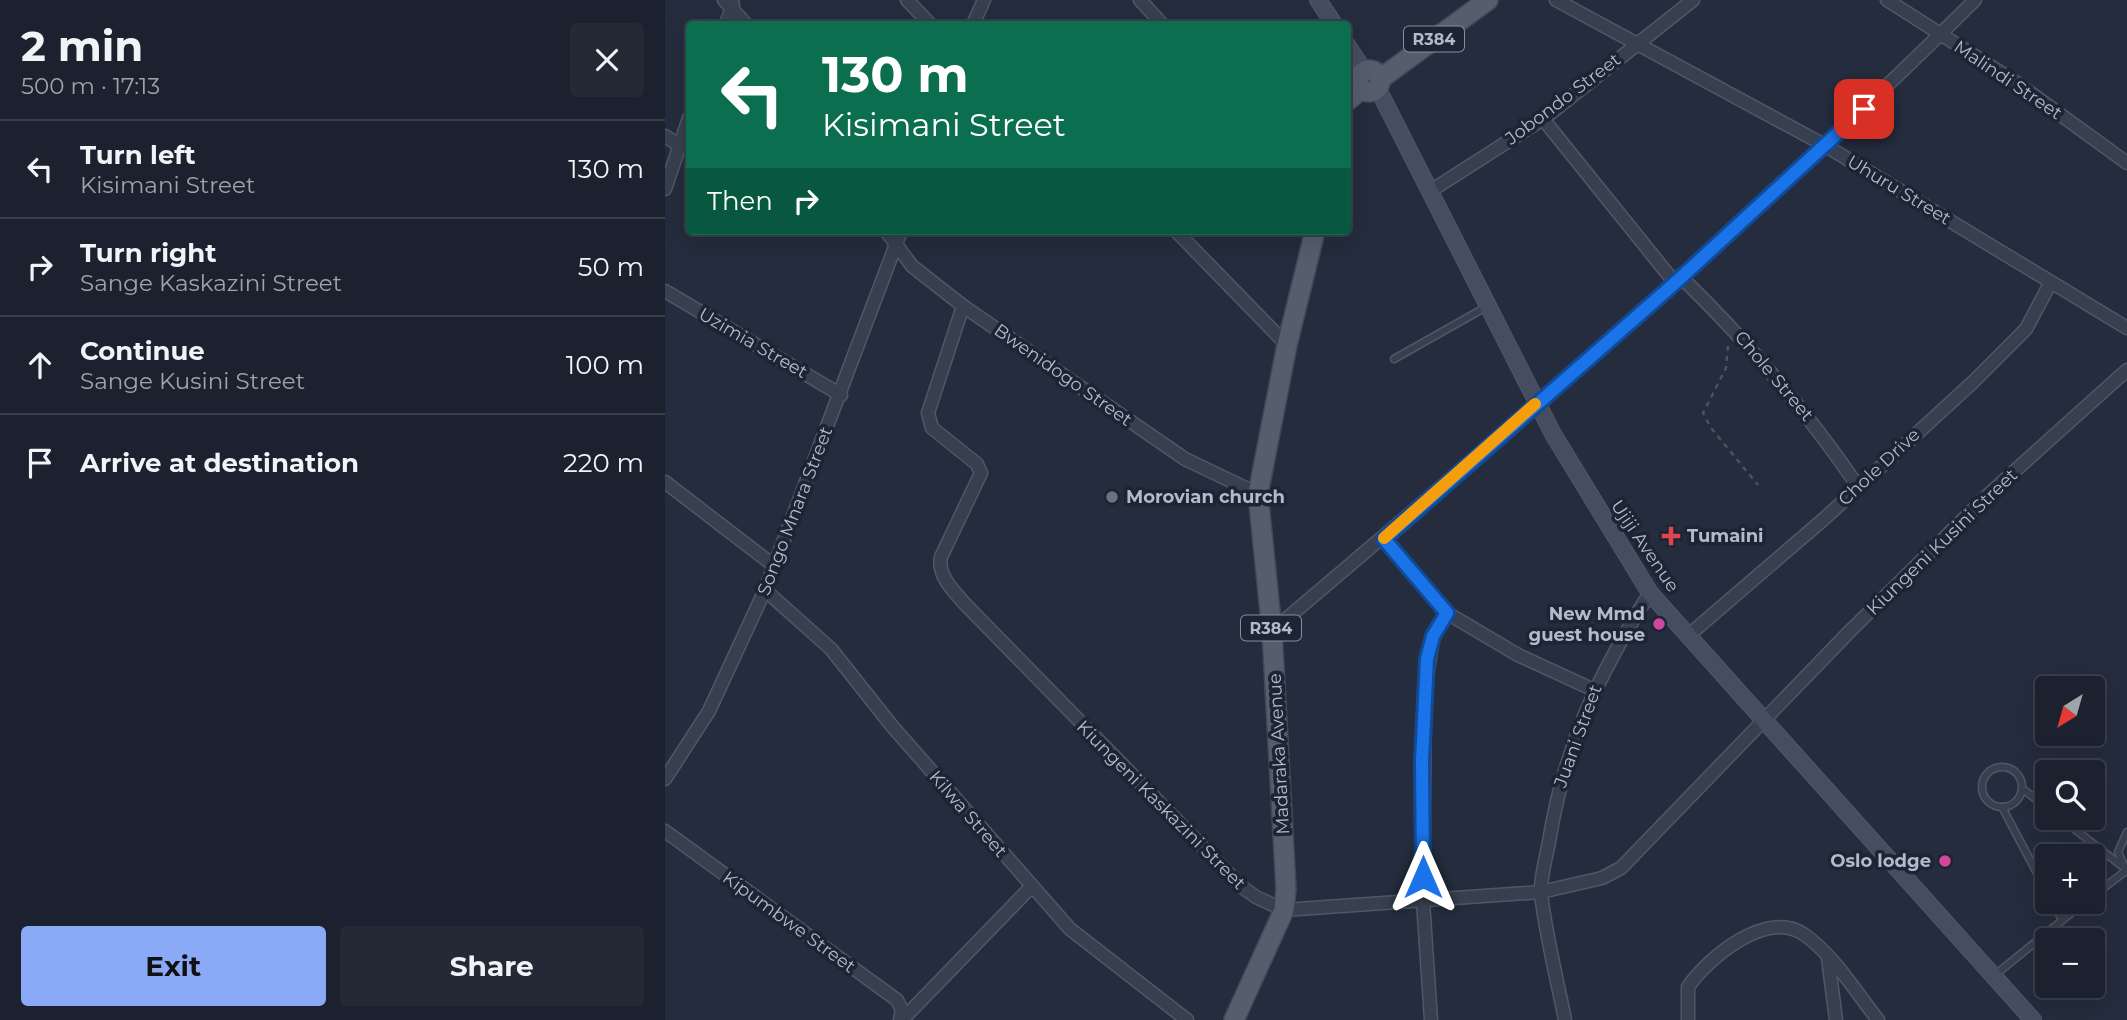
<!DOCTYPE html>
<meta charset="utf-8">
<style>
body{margin:0;font-family:Montserrat,sans-serif;background:#242936;color:#f1f3f6;height:100vh;display:flex;flex-direction:column;font-size:26px;white-space:nowrap}
*{box-sizing:border-box;margin:0}
p{font-size:23px;color:#a0a3aa}
.icon{flex:none;width:38px;height:38px;fill:none;stroke:currentColor;stroke-width:2;stroke-linecap:round;stroke-linejoin:round}
.map{position:relative;flex:1;overflow:hidden}
.panel{display:flex;flex-direction:column;background:#1b212e;width:665px}
.panel>*{flex:none}
.hud{position:absolute;left:21px;top:21px;width:665px;height:214px;border-radius:7px;box-shadow:0 7px 28px #0002,0 0 0 2px #393e4a;background:#0b6e4f;color:#fff;overflow:hidden}
.needle{width:46px;rotate:217deg}
.tools{position:absolute;left:1370px;top:676px;display:grid;gap:14px}
.tools a{display:grid;place-items:center;width:70px;height:70px;border-radius:7px;background:#1b212e;box-shadow:0 7px 28px #0002,0 0 0 2px #393e4a;font-size:35px}
.pin{position:absolute;display:grid;place-items:center;width:60px;height:60px;color:#fff;margin:-30px;border-radius:14px;box-shadow:0 4px 10px #0006}
.me{position:absolute;width:77px;margin:-38px;rotate:0deg;stroke-linejoin:round;filter:drop-shadow(0 0 5px #0008)}
.turn{display:flex;align-items:center;gap:24px;height:147px;padding:0 21px;font-size:32px}
.turn .icon{width:91px;height:91px;stroke-width:2.5}
.turn b{display:block;font-size:49px;line-height:60px}
.then{display:flex;align-items:center;height:66px;padding:0 21px;background:#0003;gap:14px;font-size:26px}
.round{display:grid;place-items:center;flex:none;width:74px;height:74px;border-radius:7px;background:#242936}
.summary{display:flex;align-items:center;justify-content:space-between;height:119px;padding:0 21px}
h1{font-size:42px;font-weight:700;line-height:52px}
.button{display:flex;gap:14px;margin-top:auto;padding:14px 21px}
.button a{flex:1;height:80px;border-radius:7px;background:#8aaaf7;color:#111;font-size:28px;font-weight:700;line-height:80px;text-align:center}
.button a+a{background:#242936;color:#f1f3f6}
ul{padding:0;list-style:none}
li{display:flex;align-items:center;gap:21px;height:98px;padding:0 21px;border-top:2px solid #393e4a}
li div{flex:1}
li b{display:block;font-size:26px}
li em{font-style:normal}
main{display:flex;flex:1;min-height:0}
.map>svg:first-child{display:block}
</style>
<main>
<section class="panel">
<div class="summary"><div><h1>2 min</h1><p>500 m · 17:13</p></div><a class="round"><svg class="icon" aria-label="close" viewBox="0 0 24 24"><path d="M6 6l12 12M18 6L6 18"/></svg></a></div>
<ul>
<li><svg class="icon" aria-label="left" viewBox="0 0 24 24"><path d="M17 20v-9H6M10 6l-5 5 5 5"/></svg><div><b>Turn left</b><p>Kisimani Street</p></div><em>130 m</em></li>
<li><svg class="icon" aria-label="right" viewBox="0 0 24 24"><path d="M7 20v-9h11M14 6l5 5-5 5"/></svg><div><b>Turn right</b><p>Sange Kaskazini Street</p></div><em>50 m</em></li>
<li><svg class="icon" aria-label="ahead" viewBox="0 0 24 24"><path d="M12 20V5M6 11l6-6 6 6"/></svg><div><b>Continue</b><p>Sange Kusini Street</p></div><em>100 m</em></li>
<li><svg class="icon" aria-label="arrive" viewBox="0 0 24 24"><path d="M6 21V4h12l-3 4 3 4H6"/></svg><div><b>Arrive at destination</b></div><em>220 m</em></li>
</ul>
<div class="button"><a>Exit</a><a>Share</a></div>
</section>
<div class="map">
<svg width="1462" height="1020" viewBox="0 0 1462 1020">
<rect width="100%" height="100%" fill="#242c3d"/>
<g fill="none" stroke-linecap="round" stroke-linejoin="round">
<!-- lane casing -->
<g stroke="#505766" stroke-width="9">
<g id="lane">
<path d="M 729,359 L 821,307"/>
<circle cx="1337" cy="787" r="20"/>
<path d="M 1358,789 L 1382,808"/>
<path d="M 1337,807 L 1382,892"/>
<path d="M 1394,817 L 1462,870 L 1428,896"/>
<path d="M 1459,866 L 1453,852 L 1462,832"/>
<path d="M 1387,901 L 1397,920"/>
<path d="M 1330,975 L 1421,901"/>
</g>
</g>
<!-- street casing -->
<g stroke="#505766" stroke-width="15">
<g id="street">
<path d="M 59,0 L 81,24"/>
<path d="M 242,0 L 265,24"/>
<path d="M 475,0 L 497,24"/>
<path d="M 891,0 L 1161,146 L 1462,328"/>
<path d="M 1222,0 L 1349,81 L 1462,163"/>
<path d="M 61,24 L 68,4"/>
<path d="M 308,24 L 319,0"/>
<path d="M 878,119 L 1010,283"/>
<path d="M 0,136 L 14,145"/>
<path d="M 0,189 L 24,118"/>
<path d="M 764,192 L 878,119 L 1028,0"/>
<path d="M 221,231 L 247,266 L 298,306 L 520,459 L 593,494"/>
<path d="M 511,231 L 622,345"/>
<path d="M 1015,276 C 1081,340 1140,409 1192,485"/>
<path d="M 0,291 L 176,395"/>
<path d="M 298,306 L 263,413 L 267,428 L 312,464 L 316,473 L 276,557 C 272,575 288,590 299,603 L 577,887 L 591,897 L 619,910 L 876,892 L 937,878 L 956,868 L 1186,630 L 1324,494 L 1462,370"/>
<path d="M 0,482 L 108,565"/>
<path d="M 719,539 L 782,613 L 853,655 L 929,690"/>
<path d="M 100,590 L 166,649 L 227,726 L 405,929 L 522,1020"/>
<path d="M 607,631 C 847,428 1086,222 1310,0"/>
<path d="M 1024,635 L 1160,518 L 1308,382 L 1361,329 L 1386,282"/>
<path d="M 0,779 L 44,711 L 100,590 L 236,231"/>
<path d="M 0,831 L 232,1000 L 237,1010 L 235,1020"/>
<path d="M 1163,958 L 1171,1020"/>
<path d="M 237,1020 L 366,887"/>
<path d="M 766,1020 L 758,901 L 760,692 L 768,636 L 782,613"/>
<path d="M 900,1020 C 892,979 881,936 876,894 C 875,878 881,858 884,842 C 899,747 934,673 985,593"/>
<path d="M 1023,1020 L 1023,987 C 1043,958 1102,908 1140,935 C 1169,956 1191,992 1213,1020"/>
</g>
</g>
<!-- secondary casing -->
<g stroke="#505766" stroke-width="18">
<g id="secondary">
<path d="M 653,0 L 669,24"/>
<path d="M 682,45 L 699,71"/>
<path d="M 713,89 L 888,434 L 985,593 L 1368,1020"/>
</g>
</g>
<!-- primary casing -->
<g stroke="#414857" stroke-width="22">
<g id="primary">
<circle cx="704" cy="81" r="11"/>
<path d="M 715,79 L 823,0"/>
<path d="M 682,101 L 697,89"/>
<path d="M 569,1020 L 619,910 L 621,889 L 607,631 L 593,494 L 622,345 L 650,231"/>
</g>
</g>
<!-- path -->
<path stroke="#44565c" stroke-width="2.5" stroke-dasharray="5 5" stroke-linecap="butt" d="M 1063,346 L 1061,368 L 1038,413 L 1046,428 L 1093,485"/>
<!-- lane -->
<use href="#lane" stroke="#383f4e" stroke-width="6"/>
<!-- street -->
<use href="#street" stroke="#383f4e" stroke-width="12"/>
<!-- secondary -->
<use href="#secondary" stroke="#464d61" stroke-width="16"/>
<!-- primary -->
<use href="#primary" stroke="#565e6e" stroke-width="19"/>
</g>
<g fill="none" stroke-linecap="round" stroke-linejoin="round">
<!-- route casing -->
<g stroke="#114b97" stroke-width="18">
<path id="route" d="M 758,877 L 757,760 L 762,659 L 768,636 L 782,613 L 719,539 L 1010,283 L 1199,109"/>
</g>
<!-- route -->
<use href="#route" stroke="#1a73e8" stroke-width="12"/>
<!-- slow -->
<path stroke="#f59e0b" stroke-width="12" d="M 719,538 L 870,404"/>
</g>
<!-- markers -->
<circle fill="#6b7280" stroke="#1d2433" stroke-width="2.5" cx="447" cy="497" r="7"/>
<path fill="#e0444e" stroke="#1d2433" stroke-width="2.5" d="M1002.5 525.5h7v7h7v7h-7v7h-7v-7h-7v-7h7z"/>
<g fill="#d1479c" stroke="#1d2433" stroke-width="2.5">
<circle cx="994" cy="624" r="7"/>
<circle cx="1280" cy="861" r="7"/>
</g>
<g text-anchor="middle" stroke-width="7" stroke-linejoin="round" paint-order="stroke">
<!-- shield labels -->
<g fill="#1d2433" stroke="#878d9c" stroke-width="2">
<rect x="739" y="26.5" width="60" height="25" rx="5"/>
<rect x="576" y="615.5" width="60" height="25" rx="5"/>
</g>
<g font-size="16" font-weight="bold" fill="#b4bac9">
<text x="769" y="45">R384</text>
<text x="606" y="634">R384</text>
</g>
<!-- street labels -->
<g font-size="18" fill="#b4bac9" stroke="#1d2433">
<text transform="translate(1343 80) rotate(34)" y="6">Malindi Street</text>
<text transform="translate(898 99) rotate(-37)" y="6">Jobondo Street</text>
<text transform="translate(1234 190) rotate(31)" y="6">Uhuru Street</text>
<text transform="translate(88 343) rotate(30)" y="6">Uzimia Street</text>
<text transform="translate(398 375) rotate(35)" y="6">Bwenidogo Street</text>
<text transform="translate(1109 376) rotate(50)" y="6">Chole Street</text>
<text transform="translate(1214 467) rotate(-43)" y="6">Chole Drive</text>
<text transform="translate(130 511) rotate(-69)" y="6">Songo Mnara Street</text>
<text transform="translate(1277 542) rotate(-44)" y="6">Kiungeni Kusini Street</text>
<text transform="translate(980 546) rotate(56)" y="6">Ujiji Avenue</text>
<text transform="translate(913 736) rotate(-70)" y="6">Juani Street</text>
<text transform="translate(614 754) rotate(-93)" y="6">Madaraka Avenue</text>
<text transform="translate(496 805) rotate(45)" y="6">Kiungeni Kaskazini Street</text>
<text transform="translate(303 814) rotate(49)" y="6">Kilwa Street</text>
<text transform="translate(124 922) rotate(36)" y="6">Kipumbwe Street</text>
</g>
<!-- poi labels -->
<g font-size="18" font-weight="bold" fill="#b4bac9" stroke="#1d2433" text-anchor="start">
<text x="461" y="503">Morovian church</text>
<text x="1022" y="542">Tumaini</text>
<text x="980" y="620" text-anchor="end">New Mmd<tspan x="980" dy="21">guest house</tspan></text>
<text x="1266" y="867" text-anchor="end">Oslo lodge</text>
</g>
</g>
</svg>
<div class="tools">
<a><svg class="needle" viewBox="-14 -14 28 28"><path d="M0-13l5 13h-10z" fill="#e53935"/><path d="M0 13l5-13h-10z" fill="#a0a3aa"/></svg></a>
<a><svg class="icon" aria-label="search" viewBox="0 0 24 24"><circle cx="10" cy="10" r="6"/><path d="M15 15l6 6"/></svg></a>
<a>+</a>
<a>−</a>
</div>
<div class="pin" style="left:1199px;top:109px;background:#d93025"><svg class="icon" aria-label="arrive" viewBox="0 0 24 24"><path d="M6 21V4h12l-3 4 3 4H6"/></svg></div>
<svg class="me" style="left:758px;top:877px" viewBox="-20 -20 40 40"><path d="M0-17L14 15 0 8-14 15z" fill="#1a73e8" stroke="#fff" stroke-width="4"/></svg>
<div class="hud">
<div class="turn"><svg class="icon" aria-label="left" viewBox="0 0 24 24"><path d="M17 20v-9H6M10 6l-5 5 5 5"/></svg><div><b>130 m</b>Kisimani Street</div></div>
<div class="then">Then<svg class="icon" aria-label="right" viewBox="0 0 24 24"><path d="M7 20v-9h11M14 6l5 5-5 5"/></svg></div>
</div>
</div>
</main>
